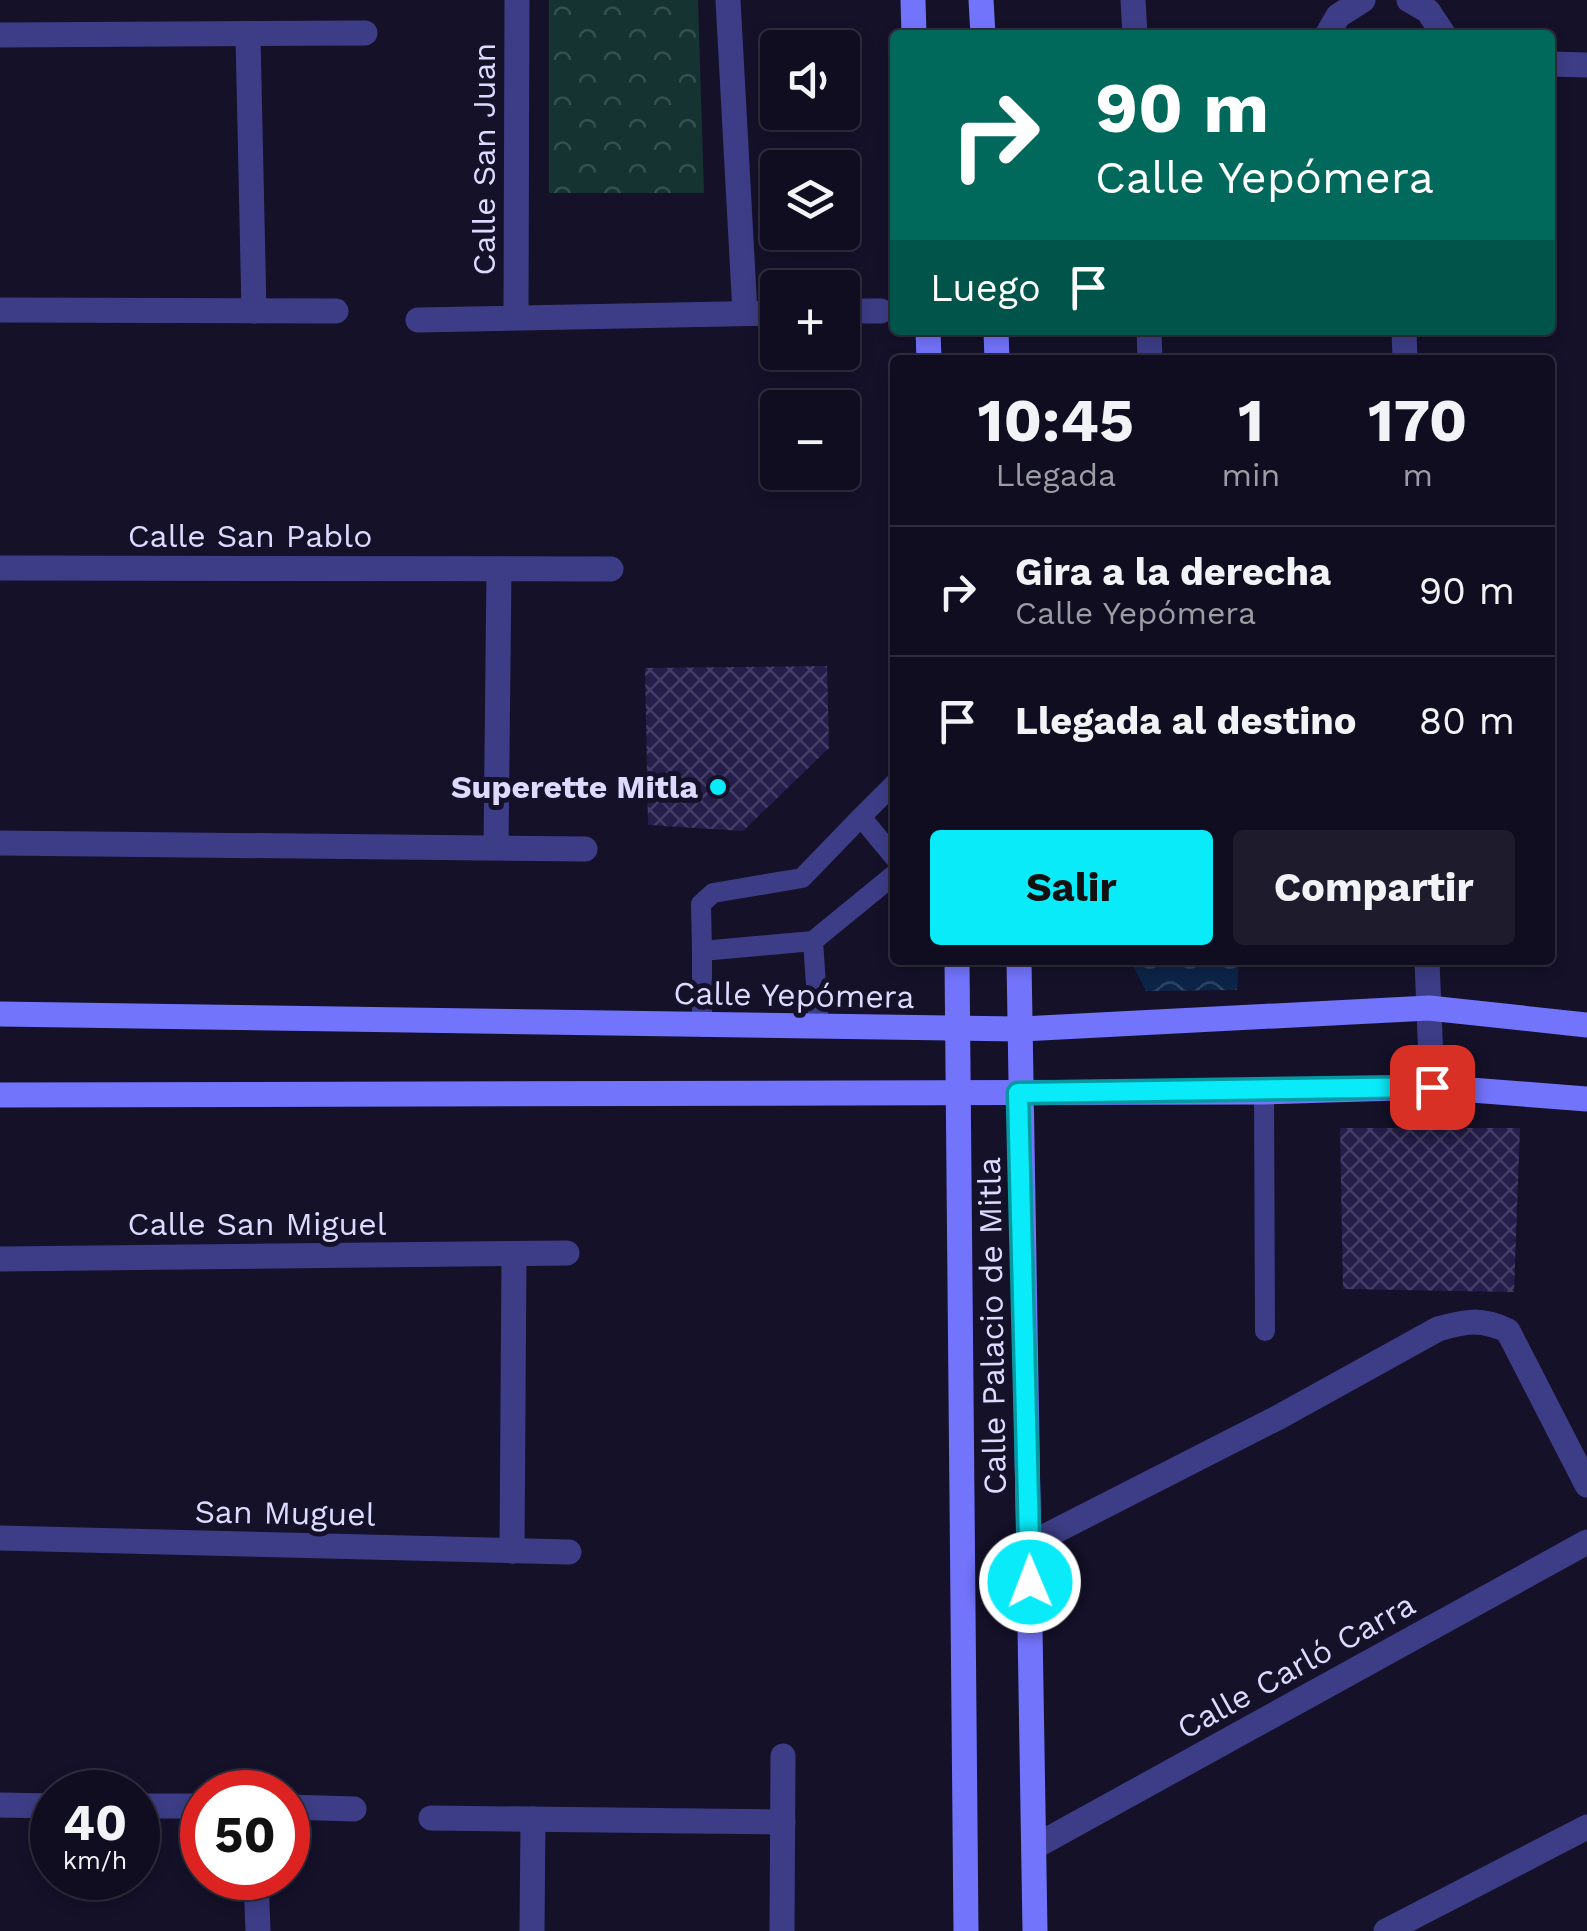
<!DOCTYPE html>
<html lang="es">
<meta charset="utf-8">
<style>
body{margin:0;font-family:"Work Sans",sans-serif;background:#1d1b2c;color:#f1f3f6;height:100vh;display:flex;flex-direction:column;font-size:38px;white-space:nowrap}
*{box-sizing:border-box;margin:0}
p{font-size:32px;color:#9b9ca4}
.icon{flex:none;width:55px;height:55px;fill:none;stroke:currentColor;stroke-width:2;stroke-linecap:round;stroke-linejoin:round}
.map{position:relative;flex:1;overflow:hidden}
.sheet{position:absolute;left:890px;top:355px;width:665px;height:610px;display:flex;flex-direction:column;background:#0f0d1f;border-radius:10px;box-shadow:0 5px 15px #0003,0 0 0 2px #2f2d3d}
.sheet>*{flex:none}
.banner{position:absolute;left:890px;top:30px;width:665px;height:305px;border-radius:10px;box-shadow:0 5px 15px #0003,0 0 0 2px #2f2d3d;background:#00695c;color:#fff;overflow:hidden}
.tools{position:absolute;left:760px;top:30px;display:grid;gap:20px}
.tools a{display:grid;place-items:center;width:100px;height:100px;border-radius:10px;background:#0f0d1f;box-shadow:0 5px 15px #0003,0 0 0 2px #2f2d3d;font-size:50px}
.speed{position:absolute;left:30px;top:1770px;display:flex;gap:20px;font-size:50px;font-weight:700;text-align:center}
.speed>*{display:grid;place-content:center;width:130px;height:130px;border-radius:50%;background:#0f0d1f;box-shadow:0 5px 15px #0003,0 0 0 2px #2f2d3d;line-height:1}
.speed small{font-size:25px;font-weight:400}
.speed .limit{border:15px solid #d22;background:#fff;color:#111}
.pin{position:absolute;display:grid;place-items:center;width:85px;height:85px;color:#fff;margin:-42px;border-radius:20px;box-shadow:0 5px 15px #0006}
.me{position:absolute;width:110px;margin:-55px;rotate:359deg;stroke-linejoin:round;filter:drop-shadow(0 0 8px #0008)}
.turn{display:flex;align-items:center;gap:35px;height:210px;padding:0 40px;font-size:45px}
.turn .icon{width:130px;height:130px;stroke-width:2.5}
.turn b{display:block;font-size:70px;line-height:85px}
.then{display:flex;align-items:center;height:95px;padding:0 40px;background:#0003;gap:20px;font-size:38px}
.eta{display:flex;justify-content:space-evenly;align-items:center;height:170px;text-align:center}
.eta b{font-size:60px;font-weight:700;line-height:70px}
.cta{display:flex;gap:20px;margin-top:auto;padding:20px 40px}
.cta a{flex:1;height:115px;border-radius:10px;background:#0aebfa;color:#111;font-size:40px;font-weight:700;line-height:115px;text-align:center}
.cta a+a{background:#1d1b2c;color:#f1f3f6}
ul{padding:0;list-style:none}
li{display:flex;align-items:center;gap:30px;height:130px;padding:0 40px;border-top:2px solid #2f2d3d}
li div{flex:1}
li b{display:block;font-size:38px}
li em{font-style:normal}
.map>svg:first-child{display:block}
</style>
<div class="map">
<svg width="1587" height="1931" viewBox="0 0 1587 1931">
<defs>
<pattern id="park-crowns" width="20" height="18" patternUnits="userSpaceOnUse" patternTransform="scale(2.5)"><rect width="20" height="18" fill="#143331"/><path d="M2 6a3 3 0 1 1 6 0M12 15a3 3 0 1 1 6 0" fill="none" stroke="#365050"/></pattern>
<pattern id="water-waves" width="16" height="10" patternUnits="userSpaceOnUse" patternTransform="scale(2.5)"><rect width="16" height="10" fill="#0c2447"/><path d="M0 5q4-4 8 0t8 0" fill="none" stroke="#2f4363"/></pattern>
<pattern id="building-cross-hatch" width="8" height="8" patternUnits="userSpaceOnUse" patternTransform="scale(2.5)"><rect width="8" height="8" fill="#251d4a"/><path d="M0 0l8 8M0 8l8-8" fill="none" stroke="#443d65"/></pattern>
</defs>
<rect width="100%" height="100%" fill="#141129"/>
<!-- park -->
<path fill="url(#park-crowns)" d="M 549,0 L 698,0 L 704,193 L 549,193 Z"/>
<!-- water -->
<path fill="url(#water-waves)" d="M 1130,960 L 1239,960 L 1237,990 L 1146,991 Z"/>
<!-- building -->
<g fill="url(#building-cross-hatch)">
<path d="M 827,666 L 829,748 L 743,831 L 648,825 L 645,668 Z"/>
<path d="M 1340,1128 L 1520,1128 L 1514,1292 L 1343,1289 Z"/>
</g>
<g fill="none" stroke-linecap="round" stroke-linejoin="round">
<!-- lane -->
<g stroke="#3d3d87" stroke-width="20">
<path d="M 861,817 L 895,783"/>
<path d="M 813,941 L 702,951 L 701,904 L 713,893 L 802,878 L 861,817 L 895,858"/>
<path d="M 702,1027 L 702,951"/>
<path d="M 819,1028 L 813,941 L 895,874"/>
<path d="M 1264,1092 L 1265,1331"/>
</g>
<!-- street -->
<g stroke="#3d3d87" stroke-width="25">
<path d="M 728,0 L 745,313"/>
<path d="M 1133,0 L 1135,35"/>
<path d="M 1409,0 L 1428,11 L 1444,35"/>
<path d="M 0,35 L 365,33"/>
<path d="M 1327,35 L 1338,16 L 1363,0"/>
<path d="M 248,36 L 254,311"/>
<path d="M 1550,64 L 1587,65"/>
<path d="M 0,310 L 336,311"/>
<path d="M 842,311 L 881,311"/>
<path d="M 516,317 L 517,0"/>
<path d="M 418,320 L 778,313"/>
<path d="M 1149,330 L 1150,360"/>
<path d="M 1404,330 L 1405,360"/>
<path d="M 0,568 L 611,569"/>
<path d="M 0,843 L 585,849"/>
<path d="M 496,847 L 499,569"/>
<path d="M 1427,960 L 1432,1087"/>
<path d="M 0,1259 L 567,1253"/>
<path d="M 0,1538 L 569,1552"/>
<path d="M 1030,1544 L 1279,1417 L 1438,1329 C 1465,1321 1482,1318 1508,1331 L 1587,1485"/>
<path d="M 512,1551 L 514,1255"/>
<path d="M 0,1805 L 52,1806"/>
<path d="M 138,1806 L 202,1806"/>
<path d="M 288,1807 L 354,1809"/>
<path d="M 431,1818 L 783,1822"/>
<path d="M 1036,1846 L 1587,1542"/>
<path d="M 256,1878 L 258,1931"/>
<path d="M 532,1931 L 533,1819"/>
<path d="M 782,1931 L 783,1756"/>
<path d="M 1386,1931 L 1587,1827"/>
</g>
<!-- secondary -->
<g stroke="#7374fc" stroke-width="25">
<path d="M 913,0 L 914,35"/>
<path d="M 981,0 L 983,35"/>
<path d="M 928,330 L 929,360"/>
<path d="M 996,330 L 997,360"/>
<path d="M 957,960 L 966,1931"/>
<path d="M 1019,960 L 1035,1931"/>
<path d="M 0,1014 L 1022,1029 L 1429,1008 L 1587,1025"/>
<path d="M 0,1095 L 1264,1092 L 1432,1087 L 1587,1099"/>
</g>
</g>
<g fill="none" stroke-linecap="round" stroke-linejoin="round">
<!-- route casing -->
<g stroke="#0699a2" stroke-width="25">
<path id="route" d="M 1030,1582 L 1018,1093 L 1432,1087"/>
</g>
<!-- route -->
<use href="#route" stroke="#0aebfa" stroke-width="18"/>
</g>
<!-- markers -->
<circle fill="#0aebfa" stroke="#141129" stroke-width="4" cx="718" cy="787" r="10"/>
<g text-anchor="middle" stroke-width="10" stroke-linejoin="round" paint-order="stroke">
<!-- street labels -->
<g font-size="32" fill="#dcdafe" stroke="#141129">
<text transform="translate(484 159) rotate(-90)" y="11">Calle San Juan</text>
<text x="250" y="547">Calle San Pablo</text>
<text transform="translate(794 995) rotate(1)" y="11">Calle Yepómera</text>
<text x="257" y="1235">Calle San Miguel</text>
<text transform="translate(992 1326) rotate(-91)" y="11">Calle Palacio de Mitla</text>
<text transform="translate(285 1513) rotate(1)" y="11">San Muguel</text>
<text transform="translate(1296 1666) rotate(-29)" y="11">Calle Carló Carra</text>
</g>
<!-- poi labels -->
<g font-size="32" font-weight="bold" fill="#dcdafe" stroke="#141129" text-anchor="end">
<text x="698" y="798">Superette Mitla</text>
</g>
</g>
</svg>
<div class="tools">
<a><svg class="icon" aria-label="sound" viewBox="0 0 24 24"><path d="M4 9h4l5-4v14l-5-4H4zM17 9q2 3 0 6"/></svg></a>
<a><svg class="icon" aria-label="layers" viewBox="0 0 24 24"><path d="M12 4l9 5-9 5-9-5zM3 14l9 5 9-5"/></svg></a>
<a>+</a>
<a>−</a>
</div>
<div class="speed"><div>40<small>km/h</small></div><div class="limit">50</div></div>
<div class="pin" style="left:1432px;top:1087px;background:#d93025"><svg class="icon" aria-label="arrive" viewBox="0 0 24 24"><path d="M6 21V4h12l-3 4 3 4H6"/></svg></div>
<svg class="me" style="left:1030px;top:1582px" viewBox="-20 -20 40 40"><circle r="17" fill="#0aebfa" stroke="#fff" stroke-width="3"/><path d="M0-11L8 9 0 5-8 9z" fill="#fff"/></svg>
<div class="banner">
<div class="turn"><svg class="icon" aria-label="right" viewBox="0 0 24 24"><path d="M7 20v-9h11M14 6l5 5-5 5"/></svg><div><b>90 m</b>Calle Yepómera</div></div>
<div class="then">Luego<svg class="icon" aria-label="arrive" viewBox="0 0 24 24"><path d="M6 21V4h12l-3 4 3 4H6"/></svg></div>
</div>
<section class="sheet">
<div class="eta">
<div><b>10:45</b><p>Llegada</p></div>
<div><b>1</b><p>min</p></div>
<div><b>170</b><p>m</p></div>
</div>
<ul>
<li><svg class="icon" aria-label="right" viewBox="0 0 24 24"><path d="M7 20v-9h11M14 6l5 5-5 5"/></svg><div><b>Gira a la derecha</b><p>Calle Yepómera</p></div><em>90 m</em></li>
<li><svg class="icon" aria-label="arrive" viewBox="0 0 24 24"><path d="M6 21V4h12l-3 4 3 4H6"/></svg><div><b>Llegada al destino</b></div><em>80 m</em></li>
</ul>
<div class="cta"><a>Salir</a><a>Compartir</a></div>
</section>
</div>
